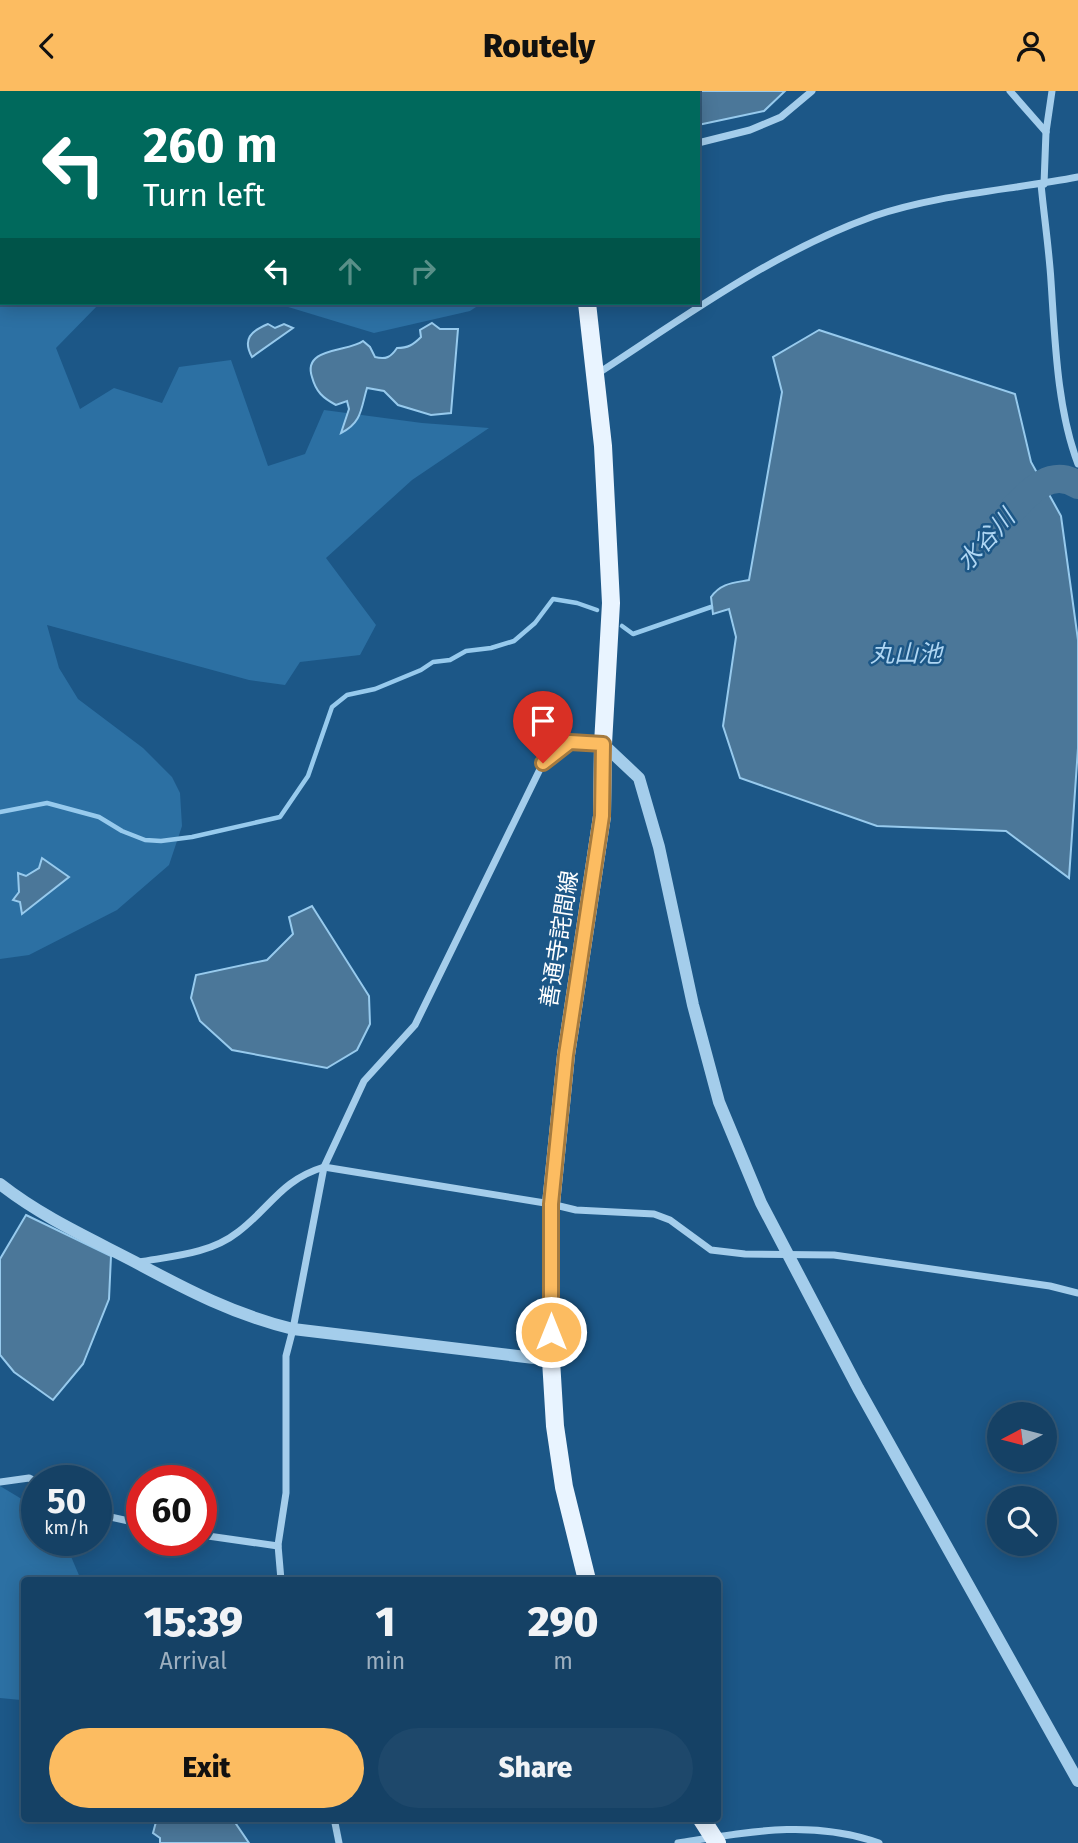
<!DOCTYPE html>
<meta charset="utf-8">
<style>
body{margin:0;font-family:"Fira Sans","Noto Sans JP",sans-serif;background:#1e486b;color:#f1f3f6;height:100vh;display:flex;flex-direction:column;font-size:26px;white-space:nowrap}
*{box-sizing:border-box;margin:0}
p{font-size:23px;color:#9dafbf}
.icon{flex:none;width:38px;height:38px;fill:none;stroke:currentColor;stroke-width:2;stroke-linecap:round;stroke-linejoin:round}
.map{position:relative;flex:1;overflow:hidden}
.sheet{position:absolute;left:21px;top:1486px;width:700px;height:245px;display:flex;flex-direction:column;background:#154165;border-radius:7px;box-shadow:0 4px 18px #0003,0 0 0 2px #345a79}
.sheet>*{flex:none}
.top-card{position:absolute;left:0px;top:0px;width:700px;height:214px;box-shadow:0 4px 18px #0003,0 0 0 2px #345a79;background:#00695c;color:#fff;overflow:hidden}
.needle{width:46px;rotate:263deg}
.controls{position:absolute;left:987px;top:1311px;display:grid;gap:14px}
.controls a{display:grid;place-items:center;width:70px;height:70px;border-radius:50%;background:#154165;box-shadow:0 4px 18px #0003,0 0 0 2px #345a79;font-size:35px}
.speed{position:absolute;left:21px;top:1374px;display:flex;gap:14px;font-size:35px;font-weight:700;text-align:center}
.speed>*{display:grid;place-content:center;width:91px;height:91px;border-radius:50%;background:#154165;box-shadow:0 4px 18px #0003,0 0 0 2px #345a79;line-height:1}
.speed small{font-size:18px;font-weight:400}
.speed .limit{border:10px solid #d22;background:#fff;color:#111}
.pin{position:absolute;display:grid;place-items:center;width:60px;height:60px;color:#fff;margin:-72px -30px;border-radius:50% 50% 50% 0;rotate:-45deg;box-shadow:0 0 7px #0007}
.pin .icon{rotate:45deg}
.me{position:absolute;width:77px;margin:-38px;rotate:0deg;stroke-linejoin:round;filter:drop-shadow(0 0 5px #0008)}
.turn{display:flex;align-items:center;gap:24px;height:147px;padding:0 28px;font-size:32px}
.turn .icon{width:91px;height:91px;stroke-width:2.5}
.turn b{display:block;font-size:49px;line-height:60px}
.lanes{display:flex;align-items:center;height:66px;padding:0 28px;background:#0003;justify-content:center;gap:35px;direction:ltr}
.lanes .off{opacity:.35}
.eta{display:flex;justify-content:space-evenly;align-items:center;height:119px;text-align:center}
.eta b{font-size:42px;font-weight:800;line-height:49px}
.primary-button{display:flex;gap:14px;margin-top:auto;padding:14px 28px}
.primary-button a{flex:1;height:80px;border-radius:42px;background:#fcbc61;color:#111;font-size:28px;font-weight:800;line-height:80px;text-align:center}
.primary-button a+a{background:#1e486b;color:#f1f3f6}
header{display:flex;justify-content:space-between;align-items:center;height:91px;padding:0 28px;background:#fcbc61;color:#111;font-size:32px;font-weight:800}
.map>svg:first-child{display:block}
</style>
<header><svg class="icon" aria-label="back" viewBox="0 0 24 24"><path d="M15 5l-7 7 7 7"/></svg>Routely<svg class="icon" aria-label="person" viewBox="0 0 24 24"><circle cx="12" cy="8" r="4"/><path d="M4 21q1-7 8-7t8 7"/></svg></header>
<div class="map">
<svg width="1078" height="1752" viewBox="0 0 1078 1752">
<rect width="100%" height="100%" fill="#1c5787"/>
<!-- green -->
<g fill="#2c70a3">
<path d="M 0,0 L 122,0 L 2,2 L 2,212 L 100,212 L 56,257 L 80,318 L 114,297 L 162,312 L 179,276 L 231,269 L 268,375 L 305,363 L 324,319 L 422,332 L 489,337 L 412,389 L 326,467 L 376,534 L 360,564 L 300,571 L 285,594 L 249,589 L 47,534 L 59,577 L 78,608 L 143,657 L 172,686 L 180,702 L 182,735 L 169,774 L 117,819 L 29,864 L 0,868 Z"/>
<path d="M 275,212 L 482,212 L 470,220 L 374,242 Z"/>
<path d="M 0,1395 L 30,1413 L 37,1419 L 37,1449 L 64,1449 L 81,1489 L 24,1489 L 24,1608 L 21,1609 L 0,1607 Z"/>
</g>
<!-- water -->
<g fill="#4b7799" stroke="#97caed" stroke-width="2">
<path d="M 502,0 L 785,0 L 764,20 L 698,34 L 698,2 Z"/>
<path d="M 432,232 L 440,238 L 458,238 L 451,322 L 431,324 L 398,314 L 384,300 L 367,297 C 361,317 362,332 341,342 L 349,318 L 347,310 L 336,314 C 323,307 316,301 312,286 C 302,256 349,261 363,250 L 370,256 L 375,266 C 386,269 391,266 397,257 C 408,257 413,254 421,246 L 420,239 Z"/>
<path d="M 268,233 L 275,237 L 284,233 L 293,237 L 252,266 C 242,248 251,240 268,233 Z"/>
<path d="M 819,239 L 1015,303 L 1031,371 L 1061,425 L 1078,549 L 1078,657 L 1069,787 L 1006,740 L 877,735 L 740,687 L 723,635 L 736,546 L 729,518 L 713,523 L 711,506 C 721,492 733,492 749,489 L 782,301 L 773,266 Z"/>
<path d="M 42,767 L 69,786 L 22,823 L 20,811 L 13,809 L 19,801 L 18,782 L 26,785 L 39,777 Z"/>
<path d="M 312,815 L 369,905 L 370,933 L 357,959 L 327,977 L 232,959 L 200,930 L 191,907 L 196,884 L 267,869 L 293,843 L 289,826 Z"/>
<path d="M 26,1124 L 111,1165 L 109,1208 L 83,1273 L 53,1309 L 14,1281 L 0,1264 L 0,1168 Z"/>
<path d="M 157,1727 L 232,1727 L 249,1752 L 160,1752 L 160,1747 L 153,1742 Z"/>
</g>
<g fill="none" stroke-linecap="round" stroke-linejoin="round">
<!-- stream -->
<g stroke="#97caed" stroke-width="4.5">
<path d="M 622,535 L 633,543 L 711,516"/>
<path d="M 0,721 L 47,712 L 99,726 L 122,740 L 145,749 L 161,750 L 192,746 L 280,726 L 308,685 L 332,616 L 347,604 L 375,598 L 421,579 L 433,571 L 450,569 L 466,560 L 491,557 L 514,550 L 535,532 L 553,508 L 577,512 L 597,519"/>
</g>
<!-- river -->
<path stroke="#4b7799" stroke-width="28" d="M 1013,418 C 1031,399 1052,377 1078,394"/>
<!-- minor -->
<g stroke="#a4cdeb" stroke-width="7">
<path d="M 1010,0 L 1046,41"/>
<path d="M 698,52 L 750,39 L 781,26 L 812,0"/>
<path d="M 1041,93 C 1044,125 1049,158 1051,190 C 1055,249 1057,318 1078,373"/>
<path d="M 1044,93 L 1046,41 L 1052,0"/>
<path d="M 597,283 C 686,225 773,161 874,125 C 939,103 1011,99 1078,86"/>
<path d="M 139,1171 C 173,1165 210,1163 238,1141 C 270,1117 281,1089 324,1076 L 551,1113 L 576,1119 L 654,1123 L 670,1129 L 711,1159 L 745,1163 L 834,1164 L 1050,1195 L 1078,1202"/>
<path d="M 0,1391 L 29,1387 L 37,1391"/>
<path d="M 96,1420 L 106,1425 L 142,1433"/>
<path d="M 201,1444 L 278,1455"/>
<path d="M 281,1489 L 278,1454 L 286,1402 L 286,1265 L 293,1238 L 324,1076 L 364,990 L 415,934 L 543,672 L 570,651 L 603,653"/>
<path d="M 334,1727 L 339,1752"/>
<path d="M 678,1752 C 748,1741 811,1728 879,1752"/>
</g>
<!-- tertiary -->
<g stroke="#a4cdeb" stroke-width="12">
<path d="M 603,653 L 639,687 L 659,756 L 693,914 L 719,1011 L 761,1112 L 858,1297 L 1078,1690"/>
<path d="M 0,1093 C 42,1126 89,1147 135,1171 C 187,1199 235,1224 293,1238 L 551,1269"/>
</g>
<!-- primary -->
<g stroke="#e9f4ff" stroke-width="18">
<path d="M 466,0 L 468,2"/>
<path d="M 587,1489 L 564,1396 L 555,1335 L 551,1269 L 551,1113 L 566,964 L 602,725 L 603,653 L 611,512 L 603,355 L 587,212"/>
<path d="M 701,1727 L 717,1752"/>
</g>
</g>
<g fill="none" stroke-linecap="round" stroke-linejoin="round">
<!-- route casing -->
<g stroke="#a47a3f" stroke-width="18">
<path id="route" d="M 543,672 L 570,651 L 603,653 L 602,725 L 566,964 L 551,1113 L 551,1241"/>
</g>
<!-- route -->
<use href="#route" stroke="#fcbc61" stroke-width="12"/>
</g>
<g text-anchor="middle" stroke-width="5" stroke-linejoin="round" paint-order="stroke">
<!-- street labels -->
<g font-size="23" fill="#fff" stroke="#1c5787">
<text transform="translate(559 848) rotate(-81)" y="8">善通寺詫間線</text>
</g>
<!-- water labels -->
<g font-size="24" font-style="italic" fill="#afd6f3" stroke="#1c5787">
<text transform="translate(986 449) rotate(-48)" y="8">水谷川</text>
<text x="906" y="571">丸山池</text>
</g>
</g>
</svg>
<div class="controls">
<a><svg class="needle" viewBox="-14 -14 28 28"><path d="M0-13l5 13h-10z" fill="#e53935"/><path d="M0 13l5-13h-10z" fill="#9dafbf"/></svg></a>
<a><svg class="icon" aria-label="search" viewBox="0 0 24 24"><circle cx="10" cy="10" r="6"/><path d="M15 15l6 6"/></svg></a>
</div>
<div class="speed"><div>50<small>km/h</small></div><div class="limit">60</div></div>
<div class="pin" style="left:543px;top:672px;background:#d93025"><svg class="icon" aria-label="arrive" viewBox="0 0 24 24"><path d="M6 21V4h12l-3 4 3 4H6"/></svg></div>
<svg class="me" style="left:551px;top:1241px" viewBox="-20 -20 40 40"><circle r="17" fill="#fcbc61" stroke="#fff" stroke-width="3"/><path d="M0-11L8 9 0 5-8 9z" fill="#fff"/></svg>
<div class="top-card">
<div class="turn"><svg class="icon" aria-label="left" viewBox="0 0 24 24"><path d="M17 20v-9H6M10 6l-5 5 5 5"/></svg><div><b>260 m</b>Turn left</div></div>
<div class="lanes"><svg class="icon" aria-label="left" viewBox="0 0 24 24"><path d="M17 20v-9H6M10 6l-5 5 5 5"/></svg><svg class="icon off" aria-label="ahead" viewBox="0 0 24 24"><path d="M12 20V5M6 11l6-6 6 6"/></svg><svg class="icon off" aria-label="right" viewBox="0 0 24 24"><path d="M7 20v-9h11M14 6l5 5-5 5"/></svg></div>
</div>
<section class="sheet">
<div class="eta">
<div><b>15:39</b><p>Arrival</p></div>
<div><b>1</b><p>min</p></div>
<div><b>290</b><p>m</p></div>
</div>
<div class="primary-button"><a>Exit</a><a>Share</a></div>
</section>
</div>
